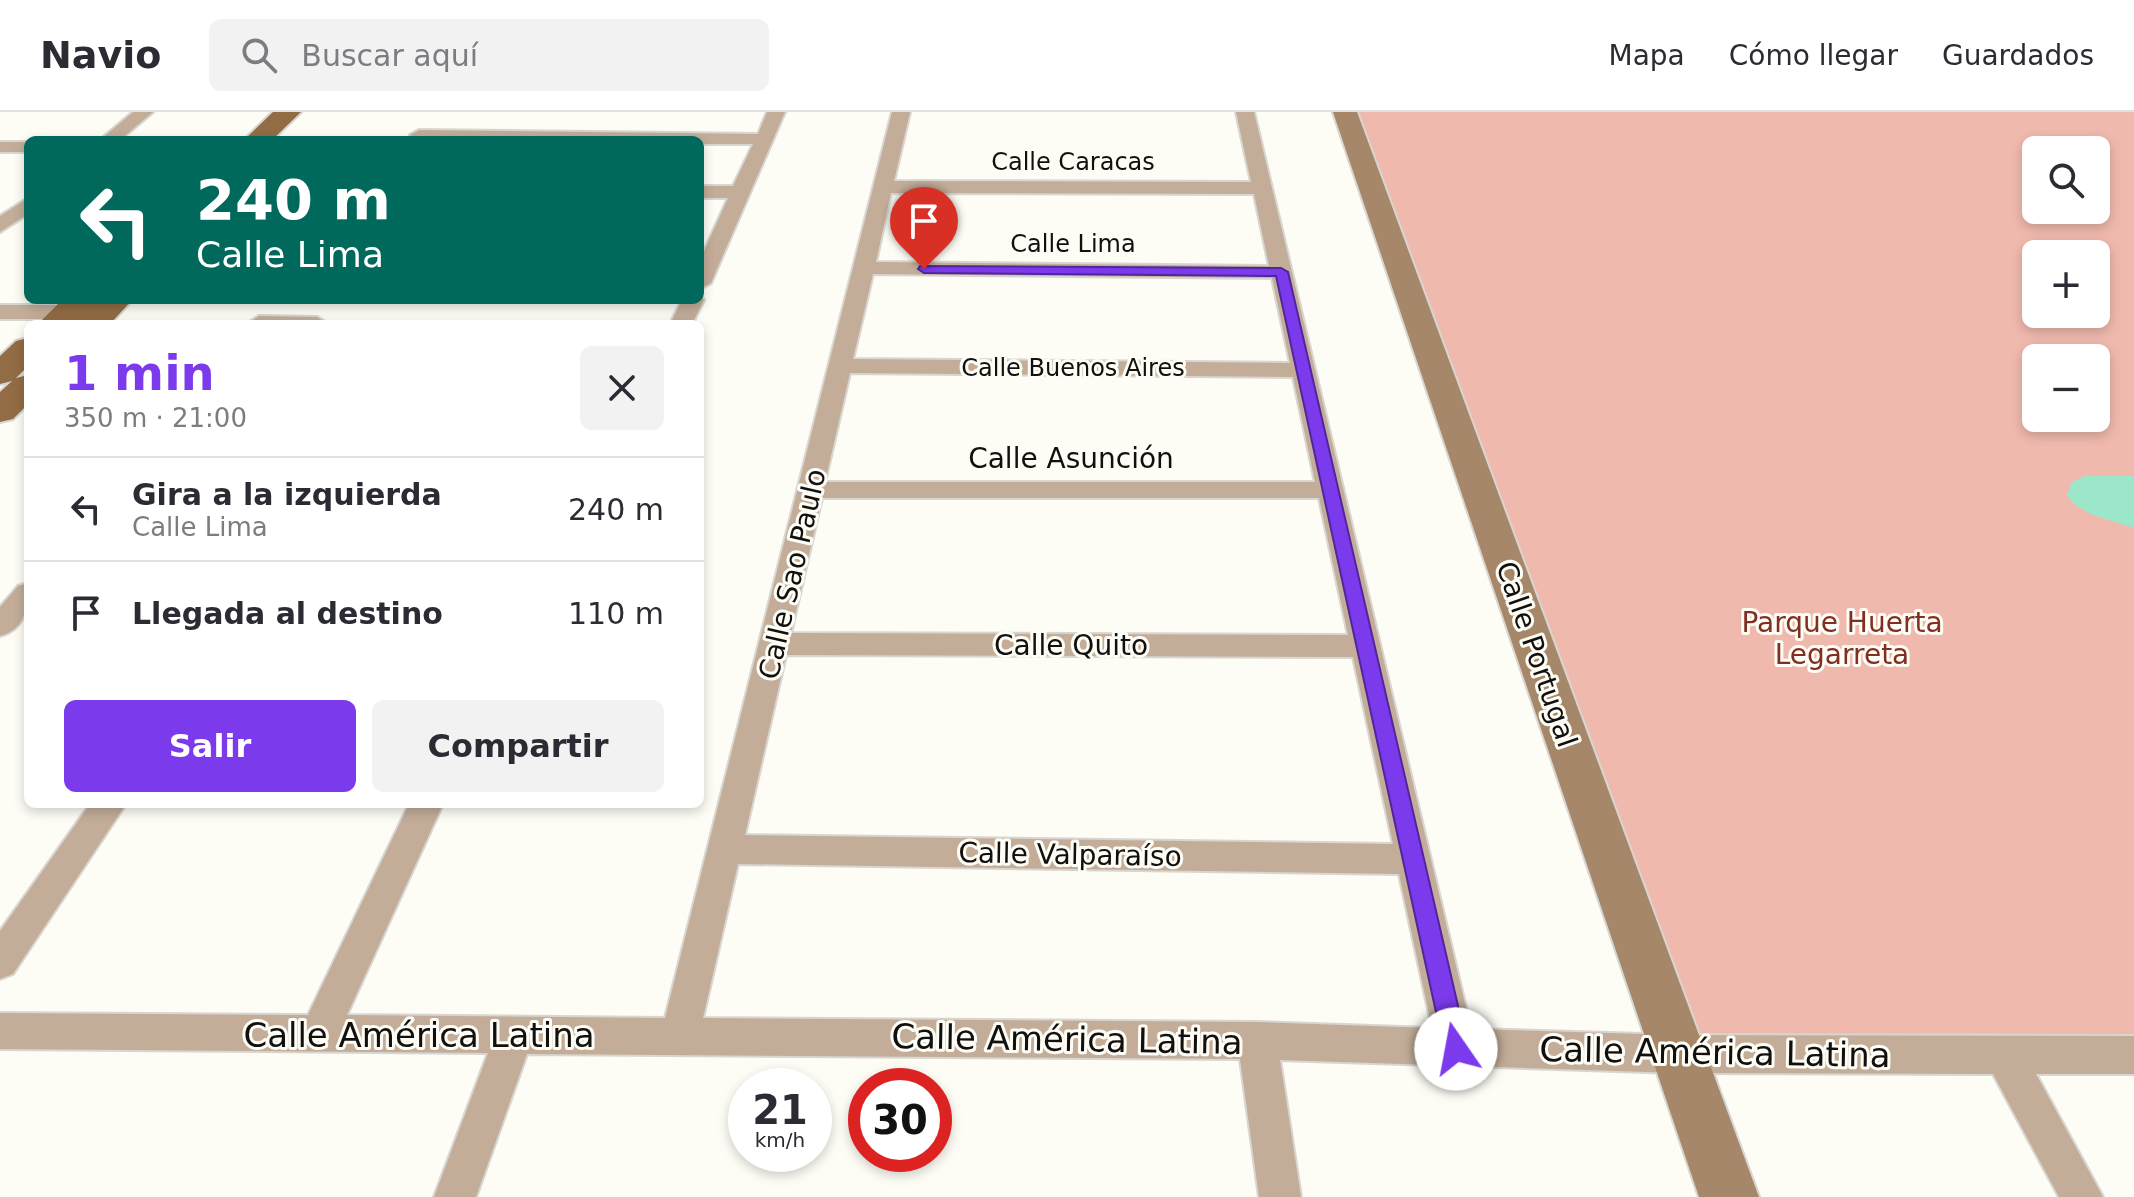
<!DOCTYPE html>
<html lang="es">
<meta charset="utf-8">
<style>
body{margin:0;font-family:"DejaVu Sans",sans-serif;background:#f2f2f3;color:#2b2b33;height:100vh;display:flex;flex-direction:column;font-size:30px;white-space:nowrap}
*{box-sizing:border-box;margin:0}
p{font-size:26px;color:#7c7c81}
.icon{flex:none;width:44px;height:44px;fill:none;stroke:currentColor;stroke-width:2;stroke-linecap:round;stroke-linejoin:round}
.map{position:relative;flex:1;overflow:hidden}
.drawer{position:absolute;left:24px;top:208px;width:680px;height:488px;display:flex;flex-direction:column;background:#fff;border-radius:12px;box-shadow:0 4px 12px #0003}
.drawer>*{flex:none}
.hud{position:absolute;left:24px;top:24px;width:680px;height:168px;border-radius:12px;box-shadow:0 4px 12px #0003;background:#00695c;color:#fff;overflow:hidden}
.controls{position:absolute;left:2022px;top:24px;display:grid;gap:16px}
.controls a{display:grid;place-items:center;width:88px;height:88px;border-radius:12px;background:#fff;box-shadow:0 4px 12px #0003;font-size:40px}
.speed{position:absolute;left:728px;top:956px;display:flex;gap:16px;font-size:40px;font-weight:700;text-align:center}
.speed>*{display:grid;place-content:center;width:104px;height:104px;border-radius:50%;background:#fff;box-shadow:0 4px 12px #0003;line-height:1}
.speed small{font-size:20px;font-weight:400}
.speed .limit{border:12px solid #d22;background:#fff;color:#111}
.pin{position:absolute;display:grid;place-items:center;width:68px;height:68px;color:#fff;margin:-82px -34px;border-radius:50% 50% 50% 0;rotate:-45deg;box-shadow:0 0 8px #0007}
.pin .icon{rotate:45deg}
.me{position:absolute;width:88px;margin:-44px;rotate:348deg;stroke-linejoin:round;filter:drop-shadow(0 0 6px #0008)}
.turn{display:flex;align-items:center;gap:28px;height:168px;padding:0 40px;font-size:36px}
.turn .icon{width:104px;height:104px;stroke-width:2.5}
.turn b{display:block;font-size:56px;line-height:68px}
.round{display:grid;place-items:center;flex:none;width:84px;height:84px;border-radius:12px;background:#f2f2f3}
.headline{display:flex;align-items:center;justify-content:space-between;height:136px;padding:0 40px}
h1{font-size:48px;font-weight:800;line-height:60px;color:#7c3aed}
.action{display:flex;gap:16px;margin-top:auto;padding:16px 40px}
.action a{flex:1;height:92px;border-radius:12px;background:#7c3aed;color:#fff;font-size:32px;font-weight:800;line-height:92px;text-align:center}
.action a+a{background:#f2f2f3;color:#2b2b33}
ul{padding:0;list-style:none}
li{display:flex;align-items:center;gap:24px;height:104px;padding:0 40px;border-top:2px solid #e1e1e2}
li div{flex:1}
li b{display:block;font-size:30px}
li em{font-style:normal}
header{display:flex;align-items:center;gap:48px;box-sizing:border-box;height:112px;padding:0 40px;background:#fff;border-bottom:2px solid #e1e1e2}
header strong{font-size:38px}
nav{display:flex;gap:44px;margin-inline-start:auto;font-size:28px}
.search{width:560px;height:72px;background:#f2f2f3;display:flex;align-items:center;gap:20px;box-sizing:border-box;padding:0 28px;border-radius:12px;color:#7c7c81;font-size:30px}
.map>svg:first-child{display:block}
</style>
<header>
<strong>Navio</strong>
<div class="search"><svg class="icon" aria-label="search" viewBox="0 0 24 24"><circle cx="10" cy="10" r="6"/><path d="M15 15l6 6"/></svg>Buscar aquí</div>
<nav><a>Mapa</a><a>Cómo llegar</a><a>Guardados</a></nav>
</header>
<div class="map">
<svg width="2134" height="1085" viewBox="0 0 2134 1085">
<rect width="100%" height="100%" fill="#fdfcf5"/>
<!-- green -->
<path fill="#f0b9ad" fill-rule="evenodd" d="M 1345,0 L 2134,0 L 2134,943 L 1678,942 ZM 2036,38 L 2096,38 L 2096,98 L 2036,98 ZM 2036,142 L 2096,142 L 2096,202 L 2036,202 ZM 2036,246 L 2096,246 L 2096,306 L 2036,306 Z"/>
<!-- water -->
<path fill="#9ce7ca" d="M 2085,364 L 2134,364 L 2134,416 L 2093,403 L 2075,393 L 2067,383 L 2072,370 Z"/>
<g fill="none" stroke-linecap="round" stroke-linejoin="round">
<!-- minor casing -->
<g stroke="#d7d6d0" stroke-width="4">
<g id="minor">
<path d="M 133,0 L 153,0 L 120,28 L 100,28 Z"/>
<path d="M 767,0 L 785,0 L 711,171 L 700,177 L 700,148 L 728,86 L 700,86 L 700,74 L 733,74 L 753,32 L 700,32 L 700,28 L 418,28 L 410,23 L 419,18 L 758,22 Z"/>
<path d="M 892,0 L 910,0 L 894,69 L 1251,70 L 1236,0 L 1254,0 L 1471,917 L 1678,923 L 2134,924 L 2134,962 L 2036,962 L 2103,1085 L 2059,1085 L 1993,962 L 1678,961 L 1280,948 L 1301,1085 L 1259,1085 L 1240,947 L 527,942 L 476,1085 L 434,1085 L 488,941 L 0,937 L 0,901 L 308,903 L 409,692 L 443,692 L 347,903 L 665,906 ZM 891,81 L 1254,82 L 1269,154 L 876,150 ZM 873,162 L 1272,166 L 1290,251 L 853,247 ZM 850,261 L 1293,265 L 1315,370 L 825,370 ZM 822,386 L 1319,386 L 1348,523 L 791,521 ZM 786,543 L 1353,545 L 1393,732 L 745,723 ZM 738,752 L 1399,762 L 1432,916 L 1257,910 L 703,906 Z"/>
<rect x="0" y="30" width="28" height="10"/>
<path d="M 28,86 L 28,102 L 0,120 L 0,104 Z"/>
<path d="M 700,183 L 704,188 L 692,212 L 670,212 L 682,188 L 700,188 Z"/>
<path d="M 0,193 L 90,193 L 101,200 L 90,207 L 0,207 Z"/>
<path d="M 259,204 L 317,205 L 328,212 L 248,211 Z"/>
<path d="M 28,471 C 28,495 26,517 0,524 L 0,495 L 18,474 Z"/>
<path d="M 90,692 L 126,692 L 13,862 L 0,867 L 0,819 Z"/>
</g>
</g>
<!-- secondary casing -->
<g stroke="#d7d6d0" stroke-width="4">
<path id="secondary" d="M 1333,0 L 1357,0 L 1759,1085 L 1699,1085 Z"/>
</g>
<!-- primary casing -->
<g stroke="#d7d6d0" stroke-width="4">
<g id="primary">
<path d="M 273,0 L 301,0 L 272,28 L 244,28 Z"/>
<path d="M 62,188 L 132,188 L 110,212 L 75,212 L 77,208 L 73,212 L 38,212 Z"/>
<path d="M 28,226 L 28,254 L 16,266 L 28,263 L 28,292 L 13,307 L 0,310 L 0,280 L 12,269 L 0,272 L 0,244 L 16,229 Z"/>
</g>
</g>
<!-- minor -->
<use href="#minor" fill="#c3ad99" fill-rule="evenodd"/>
<!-- secondary -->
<use href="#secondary" fill="#a78769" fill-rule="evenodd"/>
<!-- primary -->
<use href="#primary" fill="#926c45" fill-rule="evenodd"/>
</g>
<!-- route -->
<path fill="#7c3aed" stroke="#51269a" stroke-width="2" d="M 920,154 L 1281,156 L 1288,160 L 1468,937 L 1464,945 L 1456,948 L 1448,945 L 1444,937 L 1276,164 L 924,161 L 918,157 Z"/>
<g text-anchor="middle" stroke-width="6" stroke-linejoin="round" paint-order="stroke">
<!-- far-street labels -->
<g font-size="24" fill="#11100e" stroke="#fdfcf5">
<text x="1073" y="58">Calle Caracas</text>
<text x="1073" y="140">Calle Lima</text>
<text x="1073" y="264">Calle Buenos Aires</text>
</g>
<!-- street labels -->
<g font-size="28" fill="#11100e" stroke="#fdfcf5">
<text x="1071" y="356">Calle Asunción</text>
<text transform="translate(792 462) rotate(-77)" y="10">Calle Sao Paulo</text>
<text x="1071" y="543">Calle Quito</text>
<text transform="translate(1537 542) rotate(71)" y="10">Calle Portugal</text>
<text transform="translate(1070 742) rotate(1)" y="10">Calle Valparaíso</text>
</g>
<!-- park labels -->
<g font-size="28" fill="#802f21" stroke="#fdfcf5">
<text x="1842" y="520">Parque Huerta<tspan x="1842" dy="32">Legarreta</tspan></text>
</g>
<!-- near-street labels -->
<g font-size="34" fill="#11100e" stroke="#fdfcf5">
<text x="419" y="935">Calle América Latina</text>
<text transform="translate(1067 927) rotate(1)" y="12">Calle América Latina</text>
<text transform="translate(1715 940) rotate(1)" y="12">Calle América Latina</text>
</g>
</g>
</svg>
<div class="controls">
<a><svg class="icon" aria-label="search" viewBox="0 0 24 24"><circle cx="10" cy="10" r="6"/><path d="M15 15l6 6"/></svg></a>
<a>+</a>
<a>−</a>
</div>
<div class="speed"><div>21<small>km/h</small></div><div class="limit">30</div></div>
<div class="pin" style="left:924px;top:157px;background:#d93025"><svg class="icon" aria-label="arrive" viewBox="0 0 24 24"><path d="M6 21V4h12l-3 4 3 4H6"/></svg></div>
<svg class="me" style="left:1456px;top:937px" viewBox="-20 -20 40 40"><circle r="19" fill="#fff"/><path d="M0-13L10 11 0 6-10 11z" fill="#7c3aed"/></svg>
<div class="hud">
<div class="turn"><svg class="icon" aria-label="left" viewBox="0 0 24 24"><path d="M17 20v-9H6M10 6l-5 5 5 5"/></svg><div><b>240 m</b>Calle Lima</div></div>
</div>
<section class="drawer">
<div class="headline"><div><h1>1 min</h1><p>350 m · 21:00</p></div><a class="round"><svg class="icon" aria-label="close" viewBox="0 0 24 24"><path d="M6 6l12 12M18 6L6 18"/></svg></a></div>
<ul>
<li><svg class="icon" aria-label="left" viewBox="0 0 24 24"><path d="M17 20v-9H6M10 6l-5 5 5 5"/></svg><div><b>Gira a la izquierda</b><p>Calle Lima</p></div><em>240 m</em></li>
<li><svg class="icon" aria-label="arrive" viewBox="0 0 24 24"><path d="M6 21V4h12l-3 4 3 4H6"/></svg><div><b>Llegada al destino</b></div><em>110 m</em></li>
</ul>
<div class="action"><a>Salir</a><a>Compartir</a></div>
</section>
</div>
